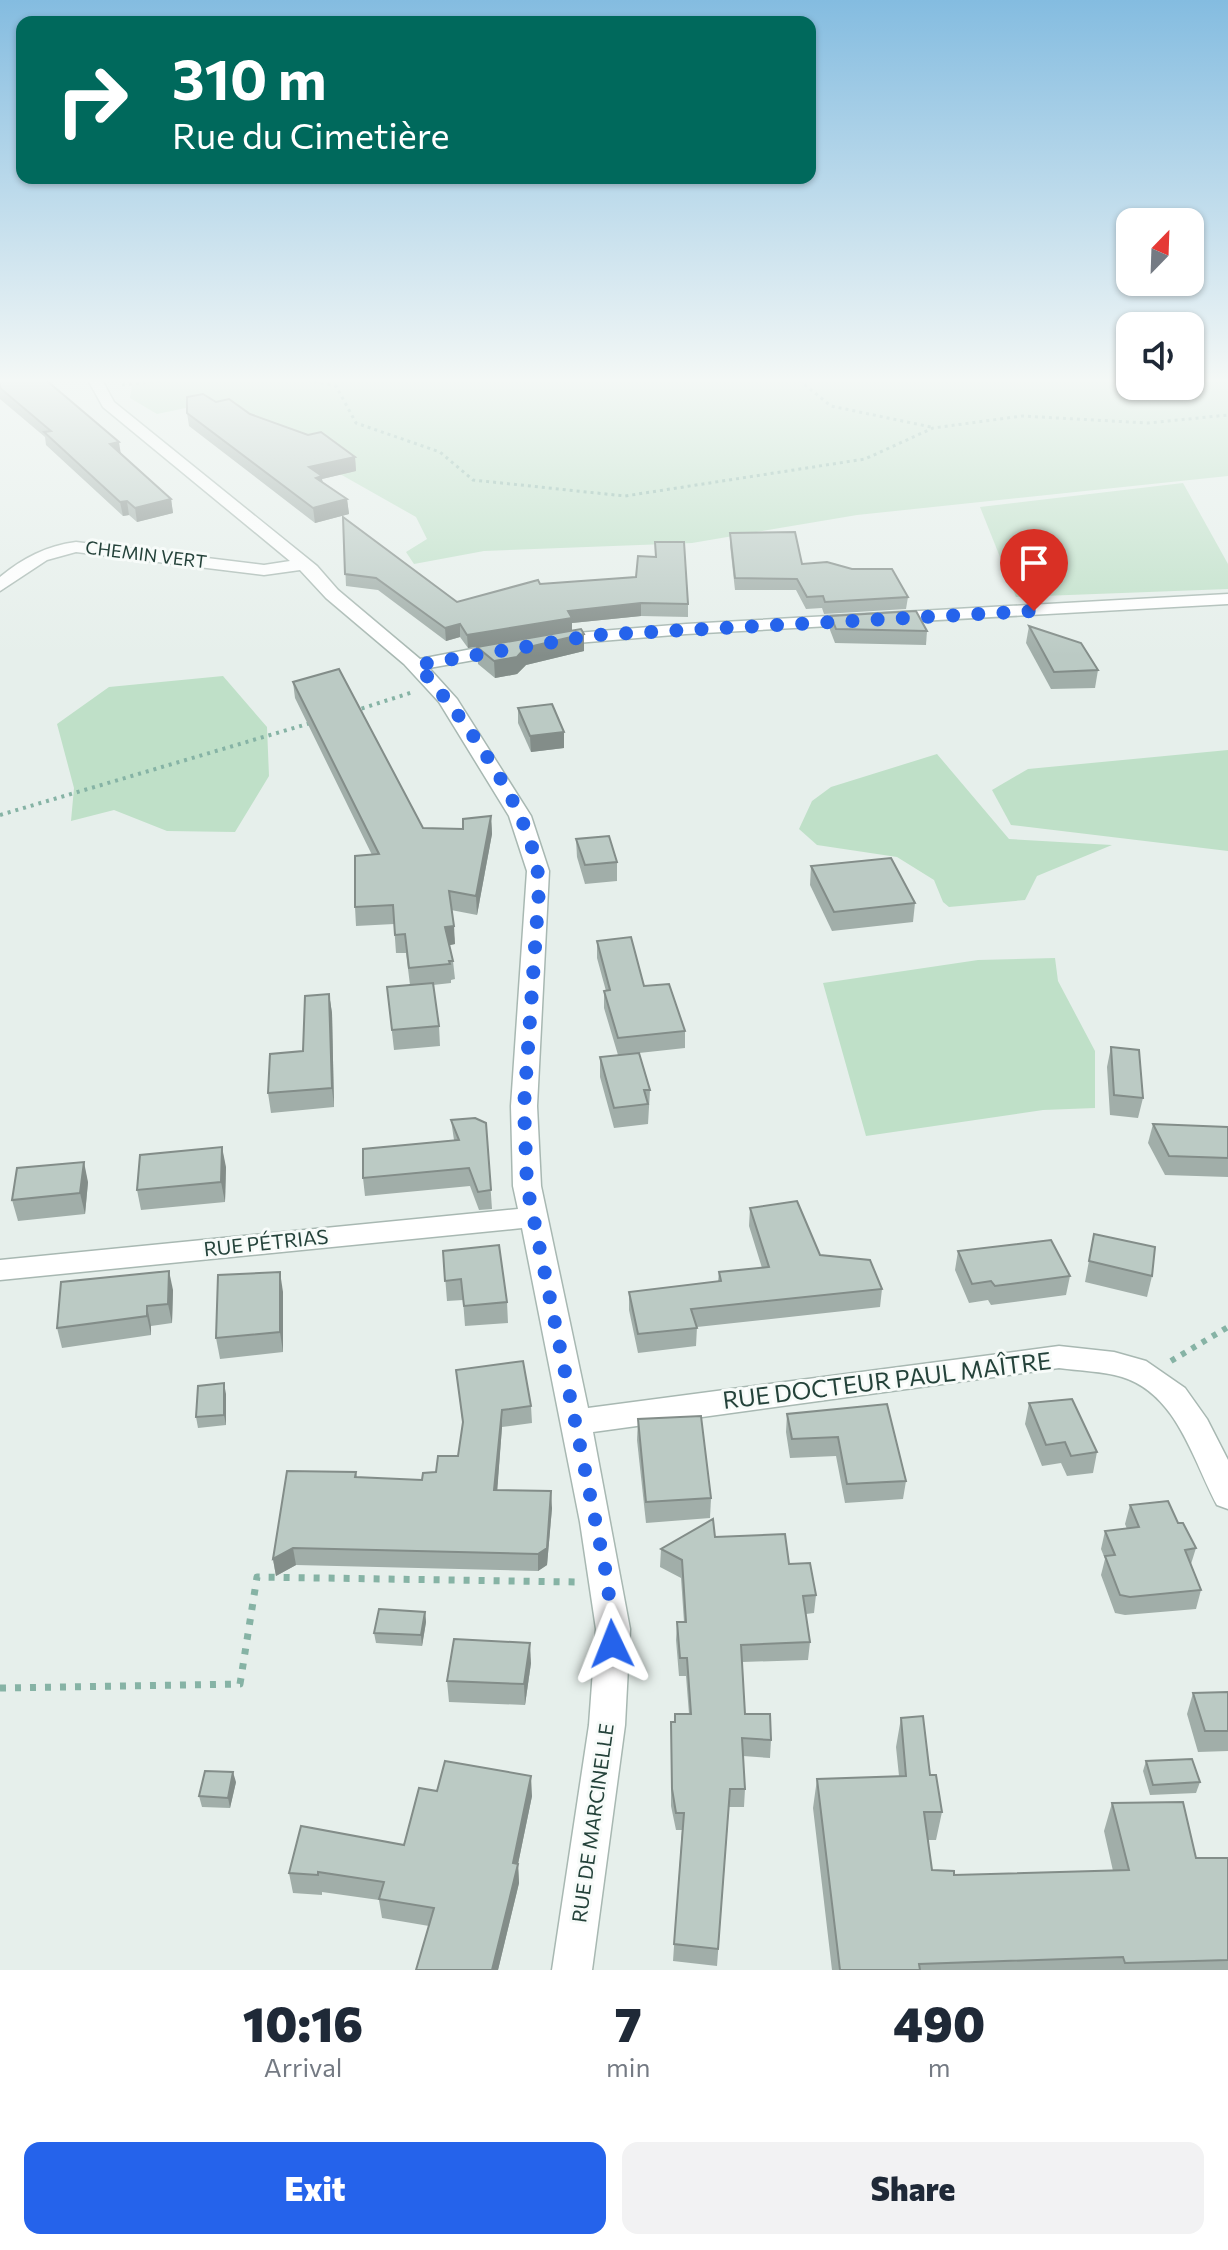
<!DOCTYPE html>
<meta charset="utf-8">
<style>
body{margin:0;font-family:Commissioner,sans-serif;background:#f2f2f3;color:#1f2937;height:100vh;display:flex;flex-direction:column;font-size:30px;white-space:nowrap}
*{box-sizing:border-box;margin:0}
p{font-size:26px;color:#747a83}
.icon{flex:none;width:44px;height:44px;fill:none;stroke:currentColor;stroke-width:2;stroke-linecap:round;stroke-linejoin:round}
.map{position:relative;height:1970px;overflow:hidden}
.sheet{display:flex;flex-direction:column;background:#fff;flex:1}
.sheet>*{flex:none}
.guide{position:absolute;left:16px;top:16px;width:800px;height:168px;border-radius:16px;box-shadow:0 2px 6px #0004;background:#00695c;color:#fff;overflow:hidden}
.needle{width:52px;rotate:23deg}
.fabs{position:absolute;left:1116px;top:208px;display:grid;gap:16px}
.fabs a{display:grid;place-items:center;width:88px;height:88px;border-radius:16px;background:#fff;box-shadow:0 2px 6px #0004;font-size:40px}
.pin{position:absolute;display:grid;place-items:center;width:68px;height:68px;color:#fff;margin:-82px -34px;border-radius:50% 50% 50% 0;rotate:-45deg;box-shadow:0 0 8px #0007}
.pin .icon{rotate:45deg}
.me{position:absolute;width:88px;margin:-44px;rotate:358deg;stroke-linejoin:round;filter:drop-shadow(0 0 6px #0008)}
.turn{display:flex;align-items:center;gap:28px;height:168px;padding:0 24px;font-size:36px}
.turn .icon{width:104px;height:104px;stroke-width:2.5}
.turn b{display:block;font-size:56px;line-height:68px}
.eta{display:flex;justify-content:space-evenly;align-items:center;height:136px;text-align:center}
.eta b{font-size:48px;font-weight:800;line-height:56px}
.primary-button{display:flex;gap:16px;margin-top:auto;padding:16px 24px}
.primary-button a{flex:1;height:92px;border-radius:16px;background:#2563eb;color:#fff;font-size:32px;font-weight:800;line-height:92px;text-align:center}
.primary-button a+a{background:#f2f2f3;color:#1f2937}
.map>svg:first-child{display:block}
</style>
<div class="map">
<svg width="1228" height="1970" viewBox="0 0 1228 1970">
<rect width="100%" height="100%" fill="#e6efeb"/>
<!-- green -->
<g fill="#bfe0c8">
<path d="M 133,380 L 1130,380 L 1130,386 L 1190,386 L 1190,380 L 1228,380 L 1228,476 L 857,515 L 692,543 L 484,551 L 414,564 L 406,552 L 427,539 L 416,517 L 340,474 L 200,405 L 157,414 L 130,398 Z"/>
<path d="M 1183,483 L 1228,564 L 1228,589 L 1016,597 L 980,507 Z"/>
<path d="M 223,676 L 267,727 L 269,776 L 235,832 L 167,831 L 114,810 L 71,821 L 74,788 L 57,724 L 109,687 Z"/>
<path d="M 1228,750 L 1228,851 L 1011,825 L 992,790 L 1028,769 Z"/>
<path d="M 937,754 L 1009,839 L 1112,845 L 1037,876 L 1025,900 L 949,907 L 943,902 L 934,880 L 897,857 L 817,845 L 799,829 L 812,801 L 831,787 Z"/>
<path d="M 1055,958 L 1058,981 L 1095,1051 L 1095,1108 L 1043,1110 L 866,1136 L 823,983 L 978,960 Z"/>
</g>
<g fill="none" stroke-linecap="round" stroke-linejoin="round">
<!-- minor casing -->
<g stroke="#a8b8b2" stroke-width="3">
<g id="minor">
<path d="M 88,380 L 102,380 L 114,402 L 317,566 L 338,590 L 420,659 L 508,642 L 517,648 L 508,654 L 429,668 L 457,699 L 531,816 L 549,871 L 537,1106 L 541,1186 L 588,1408 L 1059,1346 L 1114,1352 L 1146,1361 L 1185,1388 L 1207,1419 L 1228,1460 L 1228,1509 L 1217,1505 C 1193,1460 1177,1394 1122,1377 C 1102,1371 1080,1371 1059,1368 L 593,1432 L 630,1629 L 625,1725 L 592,1970 L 552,1970 L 589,1725 L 596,1629 L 580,1522 L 522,1228 L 0,1280 L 0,1260 L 518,1209 L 513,1186 L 511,1106 L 527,871 L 509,816 L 439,702 L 404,664 L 326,598 L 300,570 L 264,575 L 76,552 L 47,560 L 0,591 L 0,577 C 23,558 46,546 76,542 L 264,565 L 290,561 L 103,407 Z"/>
<path d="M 1228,594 L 1228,604 L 686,634 L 552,645 L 543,640 L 552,635 L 686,624 Z"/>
</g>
</g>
<!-- path-far3 -->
<g stroke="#86b3a5" stroke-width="3" stroke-dasharray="3 4" stroke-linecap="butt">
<path d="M 307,380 L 336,386 L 356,423 L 440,452 L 473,480 L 625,496 L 865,459 L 933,428 L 1022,416 L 1148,423 L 1228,415"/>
<path d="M 799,380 L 831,406 L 931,427"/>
<path d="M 122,385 L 170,380"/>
</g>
<!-- path-far2 -->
<g stroke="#86b3a5" stroke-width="4" stroke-dasharray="3 5" stroke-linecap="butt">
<path d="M 354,711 L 413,692"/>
<path d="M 0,815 L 314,722"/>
</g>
<!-- path-far1 -->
<path stroke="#86b3a5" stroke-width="6" stroke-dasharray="5 7" stroke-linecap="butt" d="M 1171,1361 L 1228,1327"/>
<!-- path -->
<path stroke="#86b3a5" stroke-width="7" stroke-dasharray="6 9" stroke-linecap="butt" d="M 0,1688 L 240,1684 L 257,1577 L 577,1582"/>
<!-- minor -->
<use href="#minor" fill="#fff" fill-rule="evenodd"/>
</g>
<!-- wall -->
<g fill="#a1aea9">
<path d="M 0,380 L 121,454 L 171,499 L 173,513 L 137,522 L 129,515 L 123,516 L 46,445 L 45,437 L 0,399 Z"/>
<path d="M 187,413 L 250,414 L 355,457 L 356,471 L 322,479 L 323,482 L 347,499 L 349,514 L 315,523 L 189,426 Z"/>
<path d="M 343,517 L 457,602 L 540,584 L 636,577 L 655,557 L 655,542 L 688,604 L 688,617 L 641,616 L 572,623 L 572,630 L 584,634 L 584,651 L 526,665 L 517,674 L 495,678 L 478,664 L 477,647 L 491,644 L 468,648 L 460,637 L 446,641 L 378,590 L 346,586 Z"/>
<path d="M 730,533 L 802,564 L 908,597 L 906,609 L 824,614 L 822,608 L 806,609 L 796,590 L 735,590 L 730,545 Z"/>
<path d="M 831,616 L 927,631 L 926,645 L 835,643 L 830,630 Z"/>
<path d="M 1029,626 L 1098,670 L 1095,688 L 1051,689 L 1026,643 Z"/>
<path d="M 293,682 L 423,828 L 463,829 L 491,816 L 492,834 L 477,915 L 451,910 L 455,944 L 449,945 L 453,961 L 455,979 L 451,980 L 451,983 L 433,985 L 439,1026 L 440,1046 L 394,1050 L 387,987 L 410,985 L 406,953 L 396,953 L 394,924 L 356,926 L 355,907 L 372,855 L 295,698 Z"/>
<path d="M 518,708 L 564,748 L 531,752 L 518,723 Z"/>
<path d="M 576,839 L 617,862 L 617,881 L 585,884 L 577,857 Z"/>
<path d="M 811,866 L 915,903 L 913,922 L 832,931 L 810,885 Z"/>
<path d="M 597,941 L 644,986 L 685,1031 L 685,1048 L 639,1053 L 650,1090 L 648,1124 L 614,1128 L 600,1077 L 600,1057 L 618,1055 L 604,1008 L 604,991 L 606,991 L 597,958 Z"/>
<path d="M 329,994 L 332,1013 L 334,1107 L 271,1113 L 268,1093 L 303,1051 Z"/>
<path d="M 1111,1047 L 1143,1098 L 1138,1118 L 1110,1115 L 1107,1067 Z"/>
<path d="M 451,1120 L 486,1123 L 492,1209 L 479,1210 L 470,1186 L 365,1196 L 363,1178 L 454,1140 Z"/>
<path d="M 1153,1124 L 1228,1127 L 1228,1177 L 1165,1175 L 1148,1143 Z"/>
<path d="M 226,1167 L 225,1202 L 141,1210 L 137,1190 Z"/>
<path d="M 88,1182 L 85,1214 L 18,1221 L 12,1200 Z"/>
<path d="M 750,1208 L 820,1255 L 882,1289 L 880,1307 L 697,1327 L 696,1346 L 638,1353 L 629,1310 L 629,1292 L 718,1282 L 719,1272 L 762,1268 L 749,1226 Z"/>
<path d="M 1094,1234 L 1152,1276 L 1147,1297 L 1085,1282 Z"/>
<path d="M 443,1251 L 507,1302 L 508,1323 L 465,1326 L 463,1300 L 447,1301 Z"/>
<path d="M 958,1251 L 1070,1276 L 1066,1295 L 991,1305 L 988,1300 L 969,1303 L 955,1270 Z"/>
<path d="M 173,1290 L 172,1323 L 151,1326 L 151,1335 L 62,1348 L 57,1328 Z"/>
<path d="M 283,1292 L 283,1352 L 220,1359 L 216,1338 Z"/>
<path d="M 456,1370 L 531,1406 L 532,1423 L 502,1427 L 497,1490 L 552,1508 L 547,1565 L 538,1571 L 296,1565 L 276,1576 L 273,1559 L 356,1472 L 357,1477 L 422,1480 L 458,1456 L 463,1427 Z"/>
<path d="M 226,1394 L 226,1425 L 198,1428 L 196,1417 Z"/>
<path d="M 1029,1403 L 1097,1452 L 1093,1473 L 1067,1476 L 1061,1463 L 1042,1466 L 1025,1424 Z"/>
<path d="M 887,1404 L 906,1481 L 903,1499 L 845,1503 L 836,1456 L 790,1458 L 786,1432 L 787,1414 Z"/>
<path d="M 638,1419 L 711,1498 L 710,1518 L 646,1523 L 637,1440 Z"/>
<path d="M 1130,1505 L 1178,1523 L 1196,1548 L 1191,1564 L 1201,1590 L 1196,1609 L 1125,1615 L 1115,1613 L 1101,1575 L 1105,1559 L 1101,1549 L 1105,1531 L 1127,1529 L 1125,1524 Z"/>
<path d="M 715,1537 L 789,1564 L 816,1595 L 814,1613 L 806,1614 L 810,1642 L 808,1660 L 742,1662 L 745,1714 L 771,1740 L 770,1758 L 743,1756 L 745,1789 L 744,1807 L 729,1807 L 717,1966 L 673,1961 L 682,1830 L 676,1830 L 671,1806 L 671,1722 L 675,1722 L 689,1714 L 686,1676 L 679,1676 L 676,1640 L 677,1622 L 684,1622 L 681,1578 L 660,1567 L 661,1549 Z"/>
<path d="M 425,1612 L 426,1622 L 422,1646 L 376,1643 L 374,1633 Z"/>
<path d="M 531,1663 L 525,1705 L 449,1702 L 447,1681 Z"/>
<path d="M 1228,1692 L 1228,1751 L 1198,1752 L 1187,1714 L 1193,1693 Z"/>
<path d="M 901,1718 L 930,1775 L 942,1812 L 936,1840 L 928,1840 L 932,1870 L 954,1875 L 1113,1871 L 1104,1831 L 1112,1803 L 1196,1858 L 1228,1858 L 1228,1970 L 832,1970 L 813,1808 L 817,1779 L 899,1776 L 896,1747 Z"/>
<path d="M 1146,1761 L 1200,1782 L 1196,1793 L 1150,1795 L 1143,1771 Z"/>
<path d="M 236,1782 L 230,1808 L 202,1807 L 199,1796 Z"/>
<path d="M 437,1791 L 532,1796 L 518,1864 L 519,1883 L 498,1970 L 416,1970 L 429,1926 L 382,1918 L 379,1900 L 322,1892 L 322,1895 L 293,1893 L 289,1873 L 404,1845 Z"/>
</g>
<!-- shaded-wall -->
<g fill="#838d89">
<path d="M 119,442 L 121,455 L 110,444 Z"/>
<path d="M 355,457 L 356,471 L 322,479 L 323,491 L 309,467 Z"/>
<path d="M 171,499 L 173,513 L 137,522 L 135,508 Z"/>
<path d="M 347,499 L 349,514 L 315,523 L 313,508 Z"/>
<path d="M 127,501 L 129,515 L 123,516 L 120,502 Z"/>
<path d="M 641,603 L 641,616 L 572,623 L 572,631 L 468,648 L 467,635 L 568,611 Z"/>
<path d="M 460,624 L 460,637 L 446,641 L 445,628 Z"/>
<path d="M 584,634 L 584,651 L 526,665 L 517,674 L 495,678 L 494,661 L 525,648 Z"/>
<path d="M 564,732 L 564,748 L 531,752 L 530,736 Z"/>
<path d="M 491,816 L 492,834 L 477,915 L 476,896 Z"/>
<path d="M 454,926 L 455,944 L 446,946 L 445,927 Z"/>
<path d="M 329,994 L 332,1013 L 334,1107 L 332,1088 Z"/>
<path d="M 222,1147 L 226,1167 L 225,1202 L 221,1182 Z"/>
<path d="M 84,1162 L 88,1182 L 85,1214 L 80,1193 Z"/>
<path d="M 169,1271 L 173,1290 L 172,1323 L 168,1304 Z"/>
<path d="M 280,1272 L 283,1292 L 283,1352 L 280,1332 Z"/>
<path d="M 147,1306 L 151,1326 L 151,1335 L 147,1316 Z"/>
<path d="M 224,1383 L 226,1394 L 226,1425 L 224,1415 Z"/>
<path d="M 502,1410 L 502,1427 L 496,1507 L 494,1490 Z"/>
<path d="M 551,1491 L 552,1508 L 547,1565 L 538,1571 L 538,1554 Z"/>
<path d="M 293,1548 L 296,1565 L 276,1576 L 273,1559 Z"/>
<path d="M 425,1612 L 426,1622 L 422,1646 L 421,1635 Z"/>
<path d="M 530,1643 L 531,1663 L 525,1705 L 524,1684 Z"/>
<path d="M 233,1772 L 236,1782 L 230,1808 L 228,1798 Z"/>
<path d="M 531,1776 L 532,1796 L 518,1864 L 519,1883 L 498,1970 L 492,1970 Z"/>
</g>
<!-- building -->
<g fill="#bbcac4" stroke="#838d89" stroke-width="2">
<path d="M 0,380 L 46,380 L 119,442 L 110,444 L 171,499 L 135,508 L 127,501 L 120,502 L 44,432 L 51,431 L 0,388 Z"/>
<path d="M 203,394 L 216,402 L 229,399 L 250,414 L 308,435 L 321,432 L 355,457 L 309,467 L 322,476 L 316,478 L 347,499 L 313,508 L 187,413 L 187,397 Z"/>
<path d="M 343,517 L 457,602 L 538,580 L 540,584 L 636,577 L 638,556 L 656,557 L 655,542 L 684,542 L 688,604 L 641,603 L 568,611 L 572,618 L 467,635 L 460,624 L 445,628 L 376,578 L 345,574 Z"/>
<path d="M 795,532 L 802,564 L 827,562 L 852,569 L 892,569 L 908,597 L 825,602 L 823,596 L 807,597 L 797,579 L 735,578 L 730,533 Z"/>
<path d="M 916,611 L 927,631 L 836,629 L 831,616 Z"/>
<path d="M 1029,626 L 1081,643 L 1098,670 L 1054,672 Z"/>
<path d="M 581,629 L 584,634 L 525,648 L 517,657 L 494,661 L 477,647 Z"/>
<path d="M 339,669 L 423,828 L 463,829 L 463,819 L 491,816 L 476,896 L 449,891 L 454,926 L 445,927 L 453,961 L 449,961 L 450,964 L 409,968 L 405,934 L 395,935 L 393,905 L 355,907 L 355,856 L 379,854 L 293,682 Z"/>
<path d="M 552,704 L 564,732 L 530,736 L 518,708 Z"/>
<path d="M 609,836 L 617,862 L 585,865 L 576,839 Z"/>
<path d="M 891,858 L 915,903 L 834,912 L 811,866 Z"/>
<path d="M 631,937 L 644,986 L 669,984 L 685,1031 L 618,1038 L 604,991 L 610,990 L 597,941 Z"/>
<path d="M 433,983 L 439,1026 L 392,1030 L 387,987 Z"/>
<path d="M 329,994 L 332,1088 L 268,1093 L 270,1054 L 303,1051 L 305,996 Z"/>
<path d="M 1111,1047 L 1139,1050 L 1143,1098 L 1114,1095 Z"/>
<path d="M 639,1053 L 650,1090 L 644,1090 L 648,1104 L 614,1108 L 600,1057 Z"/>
<path d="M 475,1118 L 486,1123 L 491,1190 L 478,1192 L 469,1168 L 363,1178 L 363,1149 L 459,1140 L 451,1120 Z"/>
<path d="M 1153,1124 L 1228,1127 L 1228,1158 L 1169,1156 Z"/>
<path d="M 222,1147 L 221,1182 L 137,1190 L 140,1155 Z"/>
<path d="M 84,1162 L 80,1193 L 12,1200 L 17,1168 Z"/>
<path d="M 797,1201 L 820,1255 L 870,1260 L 882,1289 L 691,1309 L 697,1328 L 638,1334 L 629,1292 L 721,1281 L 719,1272 L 769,1267 L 750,1208 Z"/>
<path d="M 1094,1234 L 1155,1247 L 1152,1276 L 1089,1261 Z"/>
<path d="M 1051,1240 L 1070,1276 L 995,1286 L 991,1281 L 972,1284 L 958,1251 Z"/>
<path d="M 499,1245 L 507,1302 L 464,1306 L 461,1279 L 445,1281 L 443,1251 Z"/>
<path d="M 169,1271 L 168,1304 L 147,1306 L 147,1316 L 57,1328 L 61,1282 Z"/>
<path d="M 280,1272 L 280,1332 L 216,1338 L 218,1275 Z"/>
<path d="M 523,1361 L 531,1406 L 502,1410 L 494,1490 L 551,1491 L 547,1548 L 538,1554 L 293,1548 L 273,1559 L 287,1471 L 356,1472 L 355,1477 L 422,1480 L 423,1473 L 436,1472 L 438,1456 L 458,1456 L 463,1422 L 456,1370 Z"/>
<path d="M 224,1383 L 224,1415 L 196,1417 L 198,1386 Z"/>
<path d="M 1072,1399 L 1097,1452 L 1071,1456 L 1065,1442 L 1046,1445 L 1029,1403 Z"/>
<path d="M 887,1404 L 906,1481 L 847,1484 L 838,1437 L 792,1439 L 787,1414 Z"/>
<path d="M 701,1416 L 711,1498 L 646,1502 L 638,1419 Z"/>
<path d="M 1168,1501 L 1178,1523 L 1183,1523 L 1196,1548 L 1185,1550 L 1201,1590 L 1130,1597 L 1120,1595 L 1105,1556 L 1115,1555 L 1105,1531 L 1139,1527 L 1130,1505 Z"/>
<path d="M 713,1519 L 715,1537 L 785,1534 L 789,1564 L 810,1563 L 816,1595 L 803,1596 L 810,1642 L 741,1645 L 745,1714 L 770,1714 L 771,1740 L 742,1738 L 745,1789 L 730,1789 L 718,1949 L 674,1944 L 684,1813 L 676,1813 L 672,1789 L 671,1722 L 675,1722 L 675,1714 L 691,1714 L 687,1658 L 680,1658 L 677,1622 L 686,1622 L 682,1560 L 661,1549 Z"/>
<path d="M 379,1609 L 425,1612 L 421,1635 L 374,1633 Z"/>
<path d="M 454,1639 L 530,1643 L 524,1684 L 447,1681 Z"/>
<path d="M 1228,1692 L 1228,1731 L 1205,1731 L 1193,1693 Z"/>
<path d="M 923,1716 L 930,1775 L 936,1775 L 942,1812 L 924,1812 L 932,1870 L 954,1871 L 954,1875 L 1129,1870 L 1112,1803 L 1183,1802 L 1196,1858 L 1228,1858 L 1228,1960 L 1125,1963 L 1123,1957 L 919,1964 L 920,1970 L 840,1970 L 817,1779 L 906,1776 L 901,1718 Z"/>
<path d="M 1192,1759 L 1200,1782 L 1153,1785 L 1146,1761 Z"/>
<path d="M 445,1761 L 531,1776 L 513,1863 L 518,1864 L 492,1970 L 416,1970 L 434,1908 L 379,1899 L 384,1882 L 318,1872 L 318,1875 L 289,1873 L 301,1826 L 404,1845 L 419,1788 L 437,1791 Z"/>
<path d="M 205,1771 L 233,1772 L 228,1798 L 199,1796 Z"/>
</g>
<!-- sky -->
<linearGradient id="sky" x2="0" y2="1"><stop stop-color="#84bce0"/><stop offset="0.58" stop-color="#f4f8f6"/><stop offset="1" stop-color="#f4f8f6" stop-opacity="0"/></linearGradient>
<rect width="1228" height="656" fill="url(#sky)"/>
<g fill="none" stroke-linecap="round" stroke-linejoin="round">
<!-- route -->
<path stroke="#2563eb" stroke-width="14" stroke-dasharray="0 25.2" d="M 612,1644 L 608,1583 L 527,1186 L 524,1106 L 539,890 C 540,820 463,716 417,665 L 596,635 L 1034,611"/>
</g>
<g text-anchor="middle" stroke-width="6" stroke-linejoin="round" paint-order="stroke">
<!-- far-street labels -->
<g font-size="18" fill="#24423a" stroke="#f7fbf9">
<text transform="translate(146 555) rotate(7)" y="6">CHEMIN VERT</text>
</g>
<!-- street labels -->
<g font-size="20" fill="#24423a" stroke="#f7fbf9">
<text transform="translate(266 1243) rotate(-6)" y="7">RUE PÉTRIAS</text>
<text transform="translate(593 1823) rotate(-82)" y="7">RUE DE MARCINELLE</text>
</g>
<!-- near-street labels -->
<g font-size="24" fill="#24423a" stroke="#f7fbf9">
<text transform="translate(887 1381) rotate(-7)" y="8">RUE DOCTEUR PAUL MAÎTRE</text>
</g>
</g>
</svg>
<div class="fabs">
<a><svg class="needle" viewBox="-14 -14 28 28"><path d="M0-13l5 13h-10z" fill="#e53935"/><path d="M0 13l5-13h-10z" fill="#747a83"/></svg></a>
<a><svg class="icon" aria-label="sound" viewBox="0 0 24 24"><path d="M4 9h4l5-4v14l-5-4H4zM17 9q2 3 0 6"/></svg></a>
</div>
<div class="pin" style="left:1034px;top:611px;background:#d93025"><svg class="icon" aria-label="arrive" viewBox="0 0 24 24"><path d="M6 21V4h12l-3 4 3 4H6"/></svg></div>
<svg class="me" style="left:612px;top:1644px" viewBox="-20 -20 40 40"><path d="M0-17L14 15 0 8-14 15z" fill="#2563eb" stroke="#fff" stroke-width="4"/></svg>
<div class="guide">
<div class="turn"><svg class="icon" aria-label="right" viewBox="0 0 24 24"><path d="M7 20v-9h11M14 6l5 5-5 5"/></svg><div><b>310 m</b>Rue du Cimetière</div></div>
</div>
</div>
<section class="sheet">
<div class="eta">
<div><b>10:16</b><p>Arrival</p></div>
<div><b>7</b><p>min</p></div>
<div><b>490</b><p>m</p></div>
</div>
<div class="primary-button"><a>Exit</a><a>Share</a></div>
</section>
